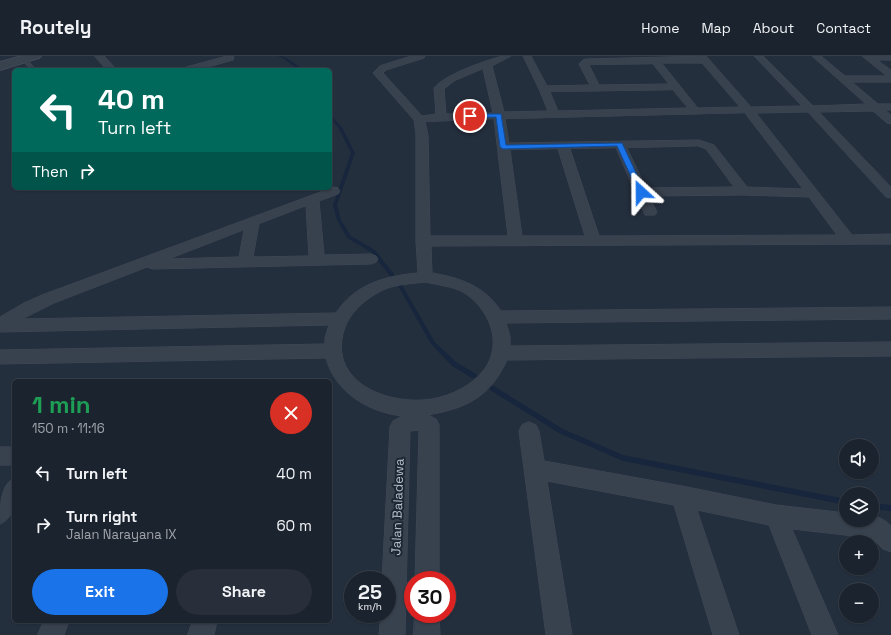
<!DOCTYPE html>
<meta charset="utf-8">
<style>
body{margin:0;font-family:"Space Grotesk",sans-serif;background:#282f3a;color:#f1f3f6;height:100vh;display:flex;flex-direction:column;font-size:15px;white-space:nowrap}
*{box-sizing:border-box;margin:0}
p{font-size:13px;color:#a0a4aa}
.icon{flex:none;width:22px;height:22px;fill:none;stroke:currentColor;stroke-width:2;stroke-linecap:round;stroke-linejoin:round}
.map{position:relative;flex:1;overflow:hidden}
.sheet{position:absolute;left:12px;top:323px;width:320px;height:244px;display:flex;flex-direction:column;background:#1b232e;border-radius:6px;box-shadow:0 1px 3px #0004,0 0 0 1px #39404a}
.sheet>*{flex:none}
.guide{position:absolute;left:12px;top:12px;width:320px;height:122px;border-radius:6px;box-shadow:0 1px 3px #0004,0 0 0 1px #39404a;background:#00695c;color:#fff;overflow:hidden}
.buttons{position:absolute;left:839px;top:383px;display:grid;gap:8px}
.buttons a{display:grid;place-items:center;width:40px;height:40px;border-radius:50%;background:#1b232e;box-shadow:0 1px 3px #0004,0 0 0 1px #39404a;font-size:20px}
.speed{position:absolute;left:344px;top:515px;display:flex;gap:8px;font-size:20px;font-weight:700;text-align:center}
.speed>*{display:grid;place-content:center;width:52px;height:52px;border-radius:50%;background:#1b232e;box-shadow:0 1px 3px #0004,0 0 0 1px #39404a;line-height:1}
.speed small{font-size:10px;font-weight:400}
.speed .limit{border:6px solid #d22;background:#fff;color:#111}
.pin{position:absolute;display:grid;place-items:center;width:34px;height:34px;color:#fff;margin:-17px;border:2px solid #fff;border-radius:50%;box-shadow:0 1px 4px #0007}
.me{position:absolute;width:44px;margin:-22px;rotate:336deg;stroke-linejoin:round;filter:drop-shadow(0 0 3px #0008)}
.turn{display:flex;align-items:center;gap:14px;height:84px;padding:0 20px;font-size:18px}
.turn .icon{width:52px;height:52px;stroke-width:2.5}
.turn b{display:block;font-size:28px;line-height:34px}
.then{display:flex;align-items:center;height:38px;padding:0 20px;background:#0003;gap:8px;font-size:15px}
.round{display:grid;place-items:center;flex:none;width:42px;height:42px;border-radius:21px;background:#282f3a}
.headline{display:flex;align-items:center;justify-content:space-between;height:68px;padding:0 20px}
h1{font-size:24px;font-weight:700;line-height:30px;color:#1e9e55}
.primary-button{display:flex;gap:8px;margin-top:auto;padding:8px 20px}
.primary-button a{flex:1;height:46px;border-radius:24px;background:#1a73e8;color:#fff;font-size:16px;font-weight:700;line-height:46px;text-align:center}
.primary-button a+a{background:#282f3a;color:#f1f3f6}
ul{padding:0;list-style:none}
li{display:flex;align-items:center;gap:12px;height:52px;padding:0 20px}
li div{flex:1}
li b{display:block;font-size:15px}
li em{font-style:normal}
header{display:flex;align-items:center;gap:24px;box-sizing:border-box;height:56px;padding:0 20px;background:#1b232e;border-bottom:1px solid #39404a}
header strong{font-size:19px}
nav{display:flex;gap:22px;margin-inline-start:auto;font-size:14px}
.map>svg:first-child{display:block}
</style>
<header>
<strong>Routely</strong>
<nav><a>Home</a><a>Map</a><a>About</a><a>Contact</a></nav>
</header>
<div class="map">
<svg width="891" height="579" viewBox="0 0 891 579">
<rect width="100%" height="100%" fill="#242f3e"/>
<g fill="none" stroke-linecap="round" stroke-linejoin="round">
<!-- stream -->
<g fill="#17263c" fill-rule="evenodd">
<path d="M 278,0 C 287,0 295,8 303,14 L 299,14 L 284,3 Z"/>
<path d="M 330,59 L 342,71 L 355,97 L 337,149 L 341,164 L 351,180 L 375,194 L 394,218 L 394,220 L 390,220 L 371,196 L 347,182 L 337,164 L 333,149 L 351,97 L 338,71 L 330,62 Z"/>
<path d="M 400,228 L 402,229 L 435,286 L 456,306 L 476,318 L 477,320 L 476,322 L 472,322 L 452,310 L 431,288 L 398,230 Z"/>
<path d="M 490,330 L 494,330 L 563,373 L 623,399 L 846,443 L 846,449 L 623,405 L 559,377 L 490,334 L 489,332 Z"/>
<path d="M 872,447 L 891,449 L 891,455 L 872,453 Z"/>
</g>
<!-- service casing -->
<g stroke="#414a57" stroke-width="1">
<path id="service" d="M 22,2 L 26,2 L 36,14 L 31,14 L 22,4 Z"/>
</g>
<!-- minor casing -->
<g stroke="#414a57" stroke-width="1">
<g id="minor">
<path d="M 95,0 L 104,0 L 117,14 L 107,14 Z"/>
<path d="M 227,0 L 233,0 L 234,2 L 233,4 L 197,14 L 182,14 L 184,12 Z"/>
<path d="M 412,0 L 425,0 L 424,2 L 386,14 L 383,17 L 422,60 L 436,58 L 434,32 C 444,19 482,6 499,1 C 503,0 507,0 511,0 L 492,10 L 504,56 L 548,55 L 539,33 L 523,0 L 531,0 L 547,30 L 590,29 L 579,8 L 583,4 L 586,3 L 706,0 L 751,51 L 802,50 L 754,0 L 763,0 L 813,50 L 866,48 L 812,0 L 821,0 L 845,20 L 887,20 L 862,0 L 891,0 L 891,4 L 877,4 L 891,14 L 891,26 L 852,26 L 878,48 L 891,48 L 891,54 L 885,54 L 891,59 L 891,68 L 887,67 L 873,55 L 819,56 L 891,131 L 891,142 L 886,141 L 808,56 L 756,57 L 852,179 L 891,178 L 891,188 L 431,190 L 432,217 C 461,222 484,230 501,255 L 891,251 L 891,263 L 506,267 L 510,280 L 510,290 L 891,286 L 891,300 L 507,304 C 490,341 467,352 428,359 L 436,363 L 439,369 L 439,524 L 415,524 L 419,374 L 410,375 L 405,579 L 379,579 L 381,558 L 387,558 L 387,524 L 382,524 L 390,371 L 393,365 L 402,360 C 368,356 335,336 326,302 L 0,308 L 0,294 L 325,288 L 325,282 L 329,269 L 0,276 L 0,261 L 24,247 L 42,239 L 334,131 L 338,132 L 340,135 L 338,138 L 319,145 L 324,199 L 371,198 L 376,200 L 378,203 L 376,206 L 371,208 L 153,213 L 147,211 L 54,247 L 22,263 L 336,257 C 355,228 385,220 418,217 L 416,185 L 416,79 L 414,64 L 373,17 L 380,10 ZM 662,7 L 702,7 L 740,51 L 698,52 ZM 653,8 L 669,28 L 599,29 L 589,9 ZM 483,13 L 493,57 L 446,58 L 444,33 L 454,25 ZM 673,34 L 688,52 L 558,55 L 550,36 ZM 745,57 L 803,133 L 747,131 L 714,89 L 699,84 L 509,87 L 505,63 ZM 494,63 L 508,180 L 430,180 L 428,79 L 425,66 ZM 698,90 L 706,93 L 734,131 L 646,132 L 627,92 ZM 616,92 L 645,159 L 655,159 L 657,156 L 649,140 L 743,139 L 809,141 L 837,179 L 599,180 L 570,93 ZM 558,93 L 585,180 L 522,180 L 510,94 ZM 306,150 L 309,200 L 253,201 L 259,168 ZM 244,174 L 239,201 L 169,203 ZM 425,226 C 438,229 451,230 463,236 C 489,252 504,287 484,314 C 471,330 453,339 432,343 C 389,350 328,327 344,274 C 349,257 365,243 381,235 C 394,228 411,228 425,226 Z"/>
<path d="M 529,366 L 536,369 L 539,375 L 544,405 L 682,430 L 776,449 L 846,457 L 846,464 L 872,464 L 872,460 C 880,461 885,464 891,470 L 891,496 L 883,493 L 872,482 L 792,473 L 838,579 L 812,579 L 769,469 L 697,454 L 739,579 L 713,579 L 674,449 L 547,425 L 572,579 L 546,579 L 519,375 L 522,369 Z"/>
<rect x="0" y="391" width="14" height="18"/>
<path d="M 14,422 C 14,439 18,460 0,468 C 0,451 0,429 14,422 Z"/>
<path d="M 415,558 L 439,558 L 440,579 L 414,579 Z"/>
<path d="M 44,565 L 69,565 L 64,579 L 38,579 Z"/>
<path d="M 193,565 L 217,565 L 214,579 L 188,579 Z"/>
</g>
</g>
<!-- tertiary casing -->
<g stroke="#414a57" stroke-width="2">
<path id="tertiary" d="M 22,0 L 41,0 L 39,2 L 0,14 L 0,6 Z"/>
</g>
<!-- service -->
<use href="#service" fill="#38414e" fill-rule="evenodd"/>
<!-- minor -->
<use href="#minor" fill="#38414e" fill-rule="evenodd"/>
<!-- tertiary -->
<use href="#tertiary" fill="#38414e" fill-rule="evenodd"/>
</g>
<!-- route -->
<path fill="#1a73e8" stroke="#114b97" d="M 501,58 L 506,89 L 622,87 L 645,136 L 641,138 L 638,136 L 617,90 L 503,93 L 500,91 L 496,61 L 470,62 L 467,60 L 470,58 Z"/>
<g text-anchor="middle" stroke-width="4" stroke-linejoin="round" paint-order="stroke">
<!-- near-street labels -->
<g font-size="13" fill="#b4bcc9" stroke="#1d2633">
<text transform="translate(397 451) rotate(-88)" y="5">Jalan Baladewa</text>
</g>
</g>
</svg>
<div class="buttons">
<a><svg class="icon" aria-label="sound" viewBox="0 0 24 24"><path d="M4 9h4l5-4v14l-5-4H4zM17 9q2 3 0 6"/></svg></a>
<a><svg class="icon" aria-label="layers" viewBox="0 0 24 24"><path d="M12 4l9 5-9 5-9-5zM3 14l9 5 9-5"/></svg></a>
<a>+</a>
<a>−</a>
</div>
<div class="speed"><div>25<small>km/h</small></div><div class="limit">30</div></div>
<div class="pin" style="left:470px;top:60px;background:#d93025"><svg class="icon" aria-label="arrive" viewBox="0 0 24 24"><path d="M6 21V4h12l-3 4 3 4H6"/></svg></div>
<svg class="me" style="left:641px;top:136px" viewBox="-20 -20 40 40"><path d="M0-17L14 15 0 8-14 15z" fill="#1a73e8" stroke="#fff" stroke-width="4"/></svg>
<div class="guide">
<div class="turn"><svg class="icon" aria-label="left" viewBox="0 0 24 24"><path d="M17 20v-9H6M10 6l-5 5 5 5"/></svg><div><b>40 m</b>Turn left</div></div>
<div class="then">Then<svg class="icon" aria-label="right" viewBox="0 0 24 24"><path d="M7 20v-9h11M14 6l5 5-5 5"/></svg></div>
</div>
<section class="sheet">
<div class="headline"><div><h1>1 min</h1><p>150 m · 11:16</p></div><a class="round" style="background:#d93025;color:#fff"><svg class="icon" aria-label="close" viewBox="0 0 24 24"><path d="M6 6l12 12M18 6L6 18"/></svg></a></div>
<ul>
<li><svg class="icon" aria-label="left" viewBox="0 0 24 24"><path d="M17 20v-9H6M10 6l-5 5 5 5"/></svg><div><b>Turn left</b></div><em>40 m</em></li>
<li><svg class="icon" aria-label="right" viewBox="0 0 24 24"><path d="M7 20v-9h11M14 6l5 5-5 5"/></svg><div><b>Turn right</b><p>Jalan Narayana IX</p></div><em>60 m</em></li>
</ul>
<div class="primary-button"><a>Exit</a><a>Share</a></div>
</section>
</div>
